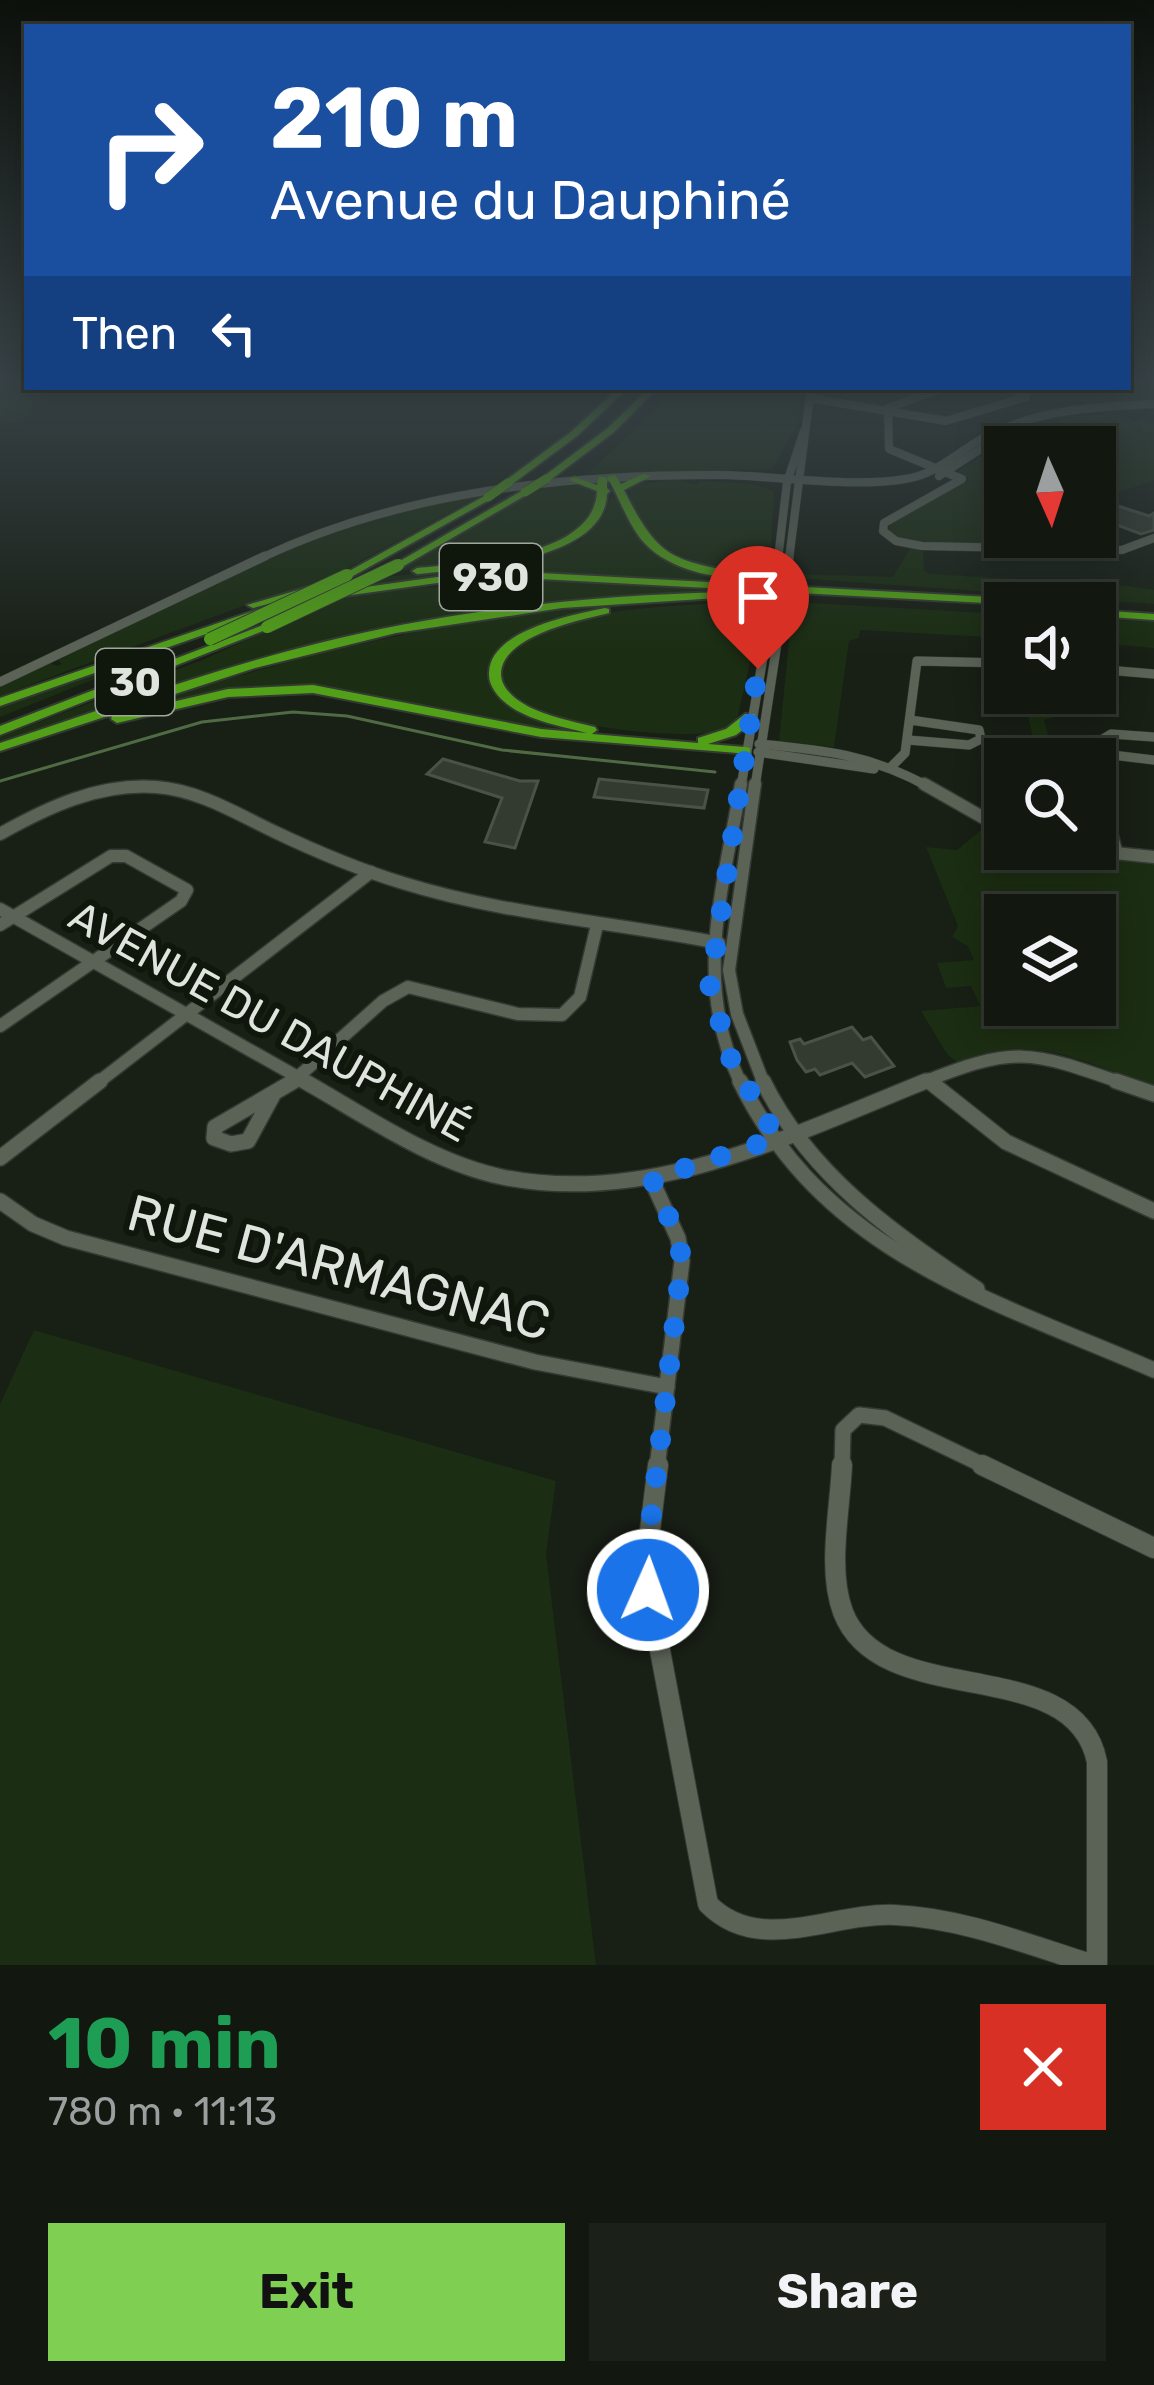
<!DOCTYPE html>
<meta charset="utf-8">
<style>
body{margin:0;font-family:Rubik,sans-serif;background:#1b2019;color:#f1f3f6;height:100vh;display:flex;flex-direction:column;font-size:45px;white-space:nowrap}
*{box-sizing:border-box;margin:0}
p{font-size:39px;color:#9c9f9f}
.icon{flex:none;width:66px;height:66px;fill:none;stroke:currentColor;stroke-width:2;stroke-linecap:round;stroke-linejoin:round}
.map{position:relative;height:1965px;overflow:hidden}
.drawer{display:flex;flex-direction:column;background:#121710;flex:1}
.drawer>*{flex:none}
.hud{position:absolute;left:24px;top:24px;width:1107px;height:366px;border-radius:0px;box-shadow:0 6px 30px #0003,0 0 0 3px #313630;background:#1a4fa0;color:#fff;overflow:hidden}
.needle{width:78px;rotate:177deg}
.controls{position:absolute;left:984px;top:426px;display:grid;gap:24px}
.controls a{display:grid;place-items:center;width:132px;height:132px;border-radius:0px;background:#121710;box-shadow:0 6px 30px #0003,0 0 0 3px #313630;font-size:60px}
.pin{position:absolute;display:grid;place-items:center;width:102px;height:102px;color:#fff;margin:-123px -51px;border-radius:50% 50% 50% 0;rotate:-45deg;box-shadow:0 0 12px #0007}
.pin .icon{rotate:45deg}
.me{position:absolute;width:132px;margin:-66px;rotate:2deg;stroke-linejoin:round;filter:drop-shadow(0 0 9px #0008)}
.turn{display:flex;align-items:center;gap:42px;height:252px;padding:0 48px;font-size:54px}
.turn .icon{width:156px;height:156px;stroke-width:2.5}
.turn b{display:block;font-size:84px;line-height:102px}
.then{display:flex;align-items:center;height:114px;padding:0 48px;background:#0003;gap:24px;font-size:45px}
.round{display:grid;place-items:center;flex:none;width:126px;height:126px;border-radius:0px;background:#1b2019}
.overview{display:flex;align-items:center;justify-content:space-between;height:204px;padding:0 48px}
h1{font-size:72px;font-weight:700;line-height:90px;color:#1e9e55}
.button{display:flex;gap:24px;margin-top:auto;padding:24px 48px}
.button a{flex:1;height:138px;border-radius:0px;background:#7fd052;color:#111;font-size:48px;font-weight:700;line-height:138px;text-align:center}
.button a+a{background:#1b2019;color:#f1f3f6}
.map>svg:first-child{display:block}
</style>
<div class="map">
<svg width="1154" height="1965" viewBox="0 0 1154 1965">
<rect width="100%" height="100%" fill="#181f15"/>
<!-- green -->
<g fill="#1b2d12" fill-rule="evenodd">
<path d="M 0,381 L 27,381 L 27,387 L 65,387 L 16,422 L 0,420 Z"/>
<path d="M 1128,381 L 1154,381 L 1154,403 L 1086,405 L 1047,387 L 1128,387 Z"/>
<path d="M 681,387 L 802,387 L 797,426 L 772,469 L 587,474 Z"/>
<path d="M 1096,414 L 1154,423 L 1154,480 L 1095,501 L 1095,447 L 1005,447 L 1008,537 C 982,550 912,552 889,532 L 890,523 L 938,492 L 967,482 L 968,477 L 958,472 C 1000,442 1044,419 1096,414 Z"/>
<path d="M 676,479 L 696,485 L 701,481 L 751,484 L 774,491 L 771,546 L 757,547 L 771,548 L 769,577 C 707,569 637,555 629,486 Z"/>
<path d="M 579,486 L 591,489 L 599,500 C 560,567 466,562 398,571 L 542,487 Z"/>
<path d="M 481,495 L 317,585 L 251,603 L 0,696 L 0,687 L 50,663 L 57,666 L 62,664 L 58,660 L 316,536 L 397,510 Z"/>
<path d="M 611,497 L 618,498 L 641,540 L 669,560 L 767,584 L 530,571 L 370,585 L 385,577 L 487,566 L 579,542 L 604,515 Z"/>
<path d="M 911,547 L 923,552 L 924,571 L 930,574 L 1128,586 L 1154,590 L 1154,604 L 796,578 L 797,574 L 893,577 Z"/>
<path d="M 512,579 L 766,590 L 579,599 L 418,621 L 233,667 L 0,744 L 0,737 L 202,660 L 348,595 Z"/>
<path d="M 764,602 L 737,720 L 720,732 C 673,739 526,729 500,679 C 501,670 500,659 506,652 C 545,605 705,604 764,602 Z"/>
<path d="M 793,602 L 1005,614 L 1005,638 L 860,630 L 859,638 L 849,641 L 834,747 L 779,741 Z"/>
<path d="M 657,603 C 612,607 501,614 488,668 C 490,711 556,725 591,733 C 609,737 632,735 645,741 L 536,730 L 359,692 L 304,686 L 216,692 L 93,722 C 229,676 361,638 503,617 C 552,610 609,599 657,603 Z"/>
<path d="M 1095,619 L 1154,622 L 1154,648 L 1095,643 Z"/>
<path d="M 242,620 L 0,717 L 0,706 Z"/>
<path d="M 1054,693 L 1061,693 L 1076,711 L 1044,720 L 1049,739 L 1097,745 L 1051,742 L 1054,759 L 1037,759 L 1033,741 L 986,737 L 1033,737 L 1028,716 L 1065,707 Z"/>
<path d="M 985,827 L 1005,835 L 1005,849 L 1050,849 L 1154,862 L 1154,1087 C 1081,1061 1034,1032 957,1062 L 947,1054 L 921,1011 L 980,1006 L 971,986 L 946,988 L 937,963 L 974,960 L 968,946 L 952,937 L 958,926 L 926,847 L 957,850 ZM 1005,915 L 1095,915 L 1095,1005 L 1005,1005 Z"/>
<path d="M 34,1330 L 556,1481 L 546,1554 L 596,1965 L 0,1965 L 0,1404 Z"/>
</g>
<g fill="none" stroke-linecap="round" stroke-linejoin="round">
<!-- stream -->
<path stroke="#506b44" stroke-width="3" d="M 0,781 L 202,722 L 293,712 L 347,716 L 502,750 L 715,772"/>
</g>
<!-- building -->
<g fill="#333b30" stroke="#4a5247" stroke-width="3">
<path d="M 1109,503 L 1149,516 L 1154,513 L 1154,530 L 1141,534 L 1104,520 L 1095,524 L 1095,509 Z"/>
<path d="M 443,759 L 520,781 L 538,781 L 515,848 L 485,842 L 502,798 L 427,774 Z"/>
<path d="M 599,779 L 708,790 L 704,808 L 594,797 Z"/>
<path d="M 852,1027 L 863,1040 L 871,1037 L 894,1066 L 865,1077 L 852,1063 L 820,1075 L 815,1069 L 806,1072 L 797,1060 L 790,1042 L 800,1039 L 804,1044 Z"/>
</g>
<g fill="none" stroke-linecap="round" stroke-linejoin="round">
<!-- minor-far4 casing -->
<g stroke="#343933" stroke-width="9">
<g id="minor-far4">
<path d="M 810,398 L 946,421 L 1026,397 L 1011,387"/>
<path d="M 888,408 L 946,387"/>
<path d="M 888,409 L 889,449 L 962,479 L 884,523 L 883,531 L 896,541 L 922,546 L 1122,550 L 1154,538"/>
<path d="M 939,476 L 987,445"/>
<path d="M 259,559 C 401,491 567,474 723,475 C 777,476 854,488 905,479 C 938,474 957,452 985,437 C 1038,409 1096,407 1154,404"/>
<path d="M 778,559 L 787,482 L 804,431"/>
<path d="M 789,559 L 811,387"/>
</g>
</g>
<!-- minor-far3 casing -->
<g stroke="#343933" stroke-width="10">
<g id="minor-far3">
<path d="M 776,574 L 778,556"/>
<path d="M 787,574 L 789,556"/>
<path d="M 1095,669 L 1154,674"/>
<path d="M 0,682 L 265,556"/>
<path d="M 1154,737 L 1111,734 L 1101,740 L 1112,755 L 1154,760"/>
<path d="M 908,740 L 969,745 L 981,739 L 979,730 L 910,720"/>
<path d="M 759,744 C 825,750 871,755 929,787"/>
<path d="M 758,752 L 874,769"/>
<path d="M 890,768 L 905,753 L 917,661 L 1005,663"/>
<path d="M 126,787 L 158,787"/>
<path d="M 741,787 L 772,604"/>
<path d="M 755,787 L 783,604"/>
</g>
</g>
<!-- minor-far2 casing -->
<g stroke="#343933" stroke-width="15">
<g id="minor-far2">
<path d="M 741,784 C 723,890 692,982 741,1084"/>
<path d="M 755,784 L 729,970 L 737,1014 L 764,1084"/>
<path d="M 924,784 L 1005,830"/>
<path d="M 1095,818 L 1110,829 L 1117,854"/>
<path d="M 0,834 C 48,807 99,783 156,787 C 199,790 237,814 275,832 C 317,852 360,870 403,883 C 506,915 614,922 719,943"/>
<path d="M 1076,849 L 1154,857"/>
<path d="M 0,909 L 310,1084"/>
<path d="M 0,925 L 111,856 L 126,856 L 187,890 L 181,901 L 0,1026"/>
<path d="M 96,1084 L 371,872"/>
<path d="M 290,1084 L 383,1001 L 408,987 L 518,1014 L 562,1015 L 580,997 L 597,925"/>
<path d="M 919,1084 C 1015,1045 1029,1050 1125,1084"/>
</g>
</g>
<!-- minor-far1 casing -->
<g stroke="#343933" stroke-width="18">
<g id="minor-far1">
<path d="M 304,1081 C 366,1116 431,1162 502,1177 C 649,1207 794,1134 926,1081"/>
<path d="M 740,1081 C 824,1253 992,1300 1154,1370"/>
<path d="M 763,1081 C 808,1173 893,1234 977,1289"/>
<path d="M 929,1081 L 1006,1142 L 1154,1211"/>
<path d="M 1116,1081 L 1154,1094"/>
<path d="M 273,1095 L 248,1141 L 231,1144 L 214,1138 L 215,1127 L 294,1081"/>
<path d="M 0,1158 L 100,1081"/>
<path d="M 651,1179 L 678,1238 L 682,1261 L 657,1468"/>
<path d="M 0,1201 L 33,1224 L 66,1238 L 535,1362 L 667,1387"/>
<path d="M 842,1468 L 843,1430 L 859,1415 L 885,1418 L 989,1468"/>
</g>
</g>
<!-- minor casing -->
<g stroke="#343933" stroke-width="22">
<g id="minor">
<path d="M 658,1465 L 645,1571 L 708,1904 C 759,1956 832,1912 895,1915 C 963,1918 1029,1945 1094,1965"/>
<path d="M 842,1465 C 840,1510 827,1570 843,1612 C 882,1714 1075,1650 1097,1762 L 1097,1965"/>
<path d="M 982,1465 L 1154,1548"/>
</g>
</g>
<!-- highway casing -->
<g stroke="#343933" stroke-width="4">
<g id="highway">
<path d="M 620,387 L 629,387 L 577,436 L 511,485 L 505,485 L 505,481 L 571,432 Z"/>
<path d="M 650,387 L 659,387 L 614,432 L 549,481 L 543,481 L 543,477 L 608,428 Z"/>
<path d="M 643,474 L 651,476 L 624,490 C 659,560 672,560 747,574 L 747,578 C 710,579 664,568 640,538 C 626,519 619,497 607,477 L 615,475 L 621,484 Z"/>
<path d="M 599,476 L 607,478 L 607,488 L 610,491 L 607,494 C 605,562 466,569 417,574 L 412,571 L 417,568 C 466,563 595,558 597,491 L 569,480 L 574,477 L 597,485 Z"/>
<path d="M 525,489 L 530,492 L 528,494 L 402,567 L 393,565 Z"/>
<path d="M 488,494 L 493,497 L 491,499 L 351,577 L 342,575 Z"/>
<path d="M 540,573 L 1048,600 L 1054,603 L 1005,604 L 540,579 L 437,583 L 337,597 L 331,594 L 337,591 L 437,577 Z"/>
<path d="M 315,585 L 319,586 L 319,590 L 253,608 L 247,605 Z"/>
<path d="M 729,592 L 733,593 L 733,597 L 562,608 L 396,633 L 255,668 L 0,751 L 0,743 C 113,706 224,665 340,638 C 468,608 598,595 729,592 Z"/>
<path d="M 265,607 L 271,610 L 269,612 L 0,706 L 0,698 Z"/>
<path d="M 605,608 L 609,609 L 609,613 C 580,620 500,636 501,675 C 502,685 507,691 515,698 C 537,715 568,720 595,727 L 597,730 L 592,734 L 698,743 L 698,738 L 726,729 L 745,714 L 755,714 L 755,720 L 736,735 L 708,744 L 745,747 L 750,748 L 750,754 L 541,737 L 313,693 L 228,697 L 117,723 L 111,719 L 112,716 L 228,689 L 313,685 L 541,729 L 587,733 C 561,726 529,721 507,704 C 498,697 488,685 489,673 C 490,630 572,615 605,608 Z"/>
<path d="M 1095,610 L 1154,614 L 1154,620 L 1095,616 Z"/>
<path d="M 263,625 L 273,627 L 0,735 L 0,726 Z"/>
</g>
</g>
<!-- minor-far4 -->
<use href="#minor-far4" stroke="#5b6357" stroke-width="8"/>
<!-- minor-far3 -->
<use href="#minor-far3" stroke="#5b6357" stroke-width="9"/>
<!-- minor-far2 -->
<use href="#minor-far2" stroke="#5b6357" stroke-width="12"/>
<!-- minor-far1 -->
<use href="#minor-far1" stroke="#5b6357" stroke-width="15"/>
<!-- minor -->
<use href="#minor" stroke="#5b6357" stroke-width="20"/>
<!-- highway -->
<use href="#highway" fill="#51a018" fill-rule="evenodd"/>
<!-- minor-bridge casing -->
<g stroke="#343933" stroke-width="10" stroke-linecap="butt">
<g id="minor-bridge">
<path d="M 772,604 L 776,574"/>
<path d="M 783,604 L 787,574"/>
</g>
</g>
<!-- highway-bridge-far1 casing -->
<g stroke="#343933" stroke-width="10" stroke-linecap="butt">
<g id="highway-bridge-far1">
<path d="M 525,492 L 546,479"/>
<path d="M 488,497 L 508,483"/>
</g>
</g>
<!-- highway-bridge casing -->
<g stroke="#343933" stroke-width="14" stroke-linecap="butt">
<g id="highway-bridge">
<path d="M 267,627 L 398,565"/>
<path d="M 210,639 L 347,575"/>
</g>
</g>
<!-- minor-bridge -->
<use href="#minor-bridge" stroke="#5b6357" stroke-width="9"/>
<!-- highway-bridge-far1 -->
<use href="#highway-bridge-far1" stroke="#51a018" stroke-width="9"/>
<!-- highway-bridge -->
<use href="#highway-bridge" stroke="#51a018" stroke-width="12"/>
</g>
<!-- sky -->
<linearGradient id="sky" x2="0" y2="1"><stop stop-color="#0d110c"/><stop offset="0.58" stop-color="#374246"/><stop offset="1" stop-color="#374246" stop-opacity="0"/></linearGradient>
<rect width="1154" height="656" fill="url(#sky)"/>
<g fill="none" stroke-linecap="round" stroke-linejoin="round">
<!-- route -->
<path stroke="#1a73e8" stroke-width="21" stroke-dasharray="0 37.8" d="M 648,1590 L 646,1561 L 682,1261 L 678,1238 L 652,1179 L 777,1138 L 730,1057 L 710,986 L 758,669"/>
</g>
<g text-anchor="middle" stroke-width="12" stroke-linejoin="round" paint-order="stroke">
<!-- shield labels -->
<g fill="#0f160c" stroke="#a1a69f" stroke-width="3">
<rect x="440" y="544" width="102" height="66" rx="9"/>
<rect x="96" y="649" width="78" height="66" rx="9"/>
</g>
<g font-size="39" font-weight="bold" fill="#e0e4de">
<text x="491" y="591">930</text>
<text x="135" y="696">30</text>
</g>
<!-- street labels -->
<g font-size="42" fill="#e0e4de" stroke="#0f160c">
<text transform="translate(270 1021) rotate(29)" y="15">AVENUE DU DAUPHINÉ</text>
</g>
<!-- near-street labels -->
<g font-size="51" fill="#e0e4de" stroke="#0f160c">
<text transform="translate(339 1267) rotate(15)" y="18">RUE D'ARMAGNAC</text>
</g>
</g>
</svg>
<div class="controls">
<a><svg class="needle" viewBox="-14 -14 28 28"><path d="M0-13l5 13h-10z" fill="#e53935"/><path d="M0 13l5-13h-10z" fill="#9c9f9f"/></svg></a>
<a><svg class="icon" aria-label="sound" viewBox="0 0 24 24"><path d="M4 9h4l5-4v14l-5-4H4zM17 9q2 3 0 6"/></svg></a>
<a><svg class="icon" aria-label="search" viewBox="0 0 24 24"><circle cx="10" cy="10" r="6"/><path d="M15 15l6 6"/></svg></a>
<a><svg class="icon" aria-label="layers" viewBox="0 0 24 24"><path d="M12 4l9 5-9 5-9-5zM3 14l9 5 9-5"/></svg></a>
</div>
<div class="pin" style="left:758px;top:669px;background:#d93025"><svg class="icon" aria-label="arrive" viewBox="0 0 24 24"><path d="M6 21V4h12l-3 4 3 4H6"/></svg></div>
<svg class="me" style="left:648px;top:1590px" viewBox="-20 -20 40 40"><circle r="17" fill="#1a73e8" stroke="#fff" stroke-width="3"/><path d="M0-11L8 9 0 5-8 9z" fill="#fff"/></svg>
<div class="hud">
<div class="turn"><svg class="icon" aria-label="right" viewBox="0 0 24 24"><path d="M7 20v-9h11M14 6l5 5-5 5"/></svg><div><b>210 m</b>Avenue du Dauphiné</div></div>
<div class="then">Then<svg class="icon" aria-label="left" viewBox="0 0 24 24"><path d="M17 20v-9H6M10 6l-5 5 5 5"/></svg></div>
</div>
</div>
<section class="drawer">
<div class="overview"><div><h1>10 min</h1><p>780 m · 11:13</p></div><a class="round" style="background:#d93025;color:#fff"><svg class="icon" aria-label="close" viewBox="0 0 24 24"><path d="M6 6l12 12M18 6L6 18"/></svg></a></div>
<div class="button"><a>Exit</a><a>Share</a></div>
</section>
